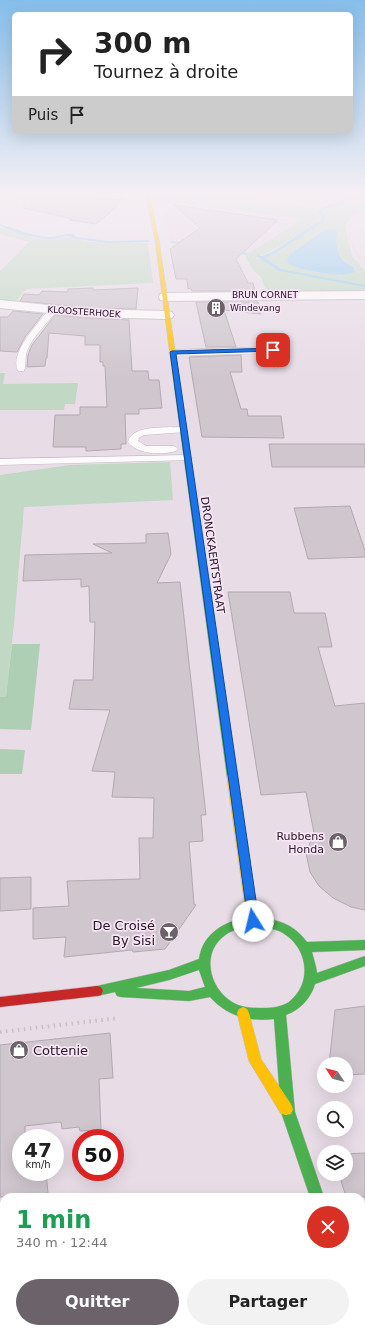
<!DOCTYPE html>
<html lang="fr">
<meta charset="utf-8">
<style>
body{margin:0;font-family:"DejaVu Sans",sans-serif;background:#f2f2f2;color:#222;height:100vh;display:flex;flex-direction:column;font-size:15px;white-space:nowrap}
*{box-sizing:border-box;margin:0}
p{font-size:13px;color:#767676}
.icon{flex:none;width:22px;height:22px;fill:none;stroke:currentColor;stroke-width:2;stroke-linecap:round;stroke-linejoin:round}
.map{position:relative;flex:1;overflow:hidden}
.drawer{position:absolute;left:0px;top:1193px;width:365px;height:140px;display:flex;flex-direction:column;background:#fff;border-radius:12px 12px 0 0;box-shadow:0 4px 16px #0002}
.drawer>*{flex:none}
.hud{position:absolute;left:12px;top:12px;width:341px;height:122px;border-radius:6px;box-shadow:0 4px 16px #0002;background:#fff;color:#222;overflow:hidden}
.needle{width:26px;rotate:306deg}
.fabs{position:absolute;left:317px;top:1057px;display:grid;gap:8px}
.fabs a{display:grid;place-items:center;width:36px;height:36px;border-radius:50%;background:#fff;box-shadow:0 4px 16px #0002;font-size:20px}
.speed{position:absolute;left:12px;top:1129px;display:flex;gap:8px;font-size:20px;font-weight:700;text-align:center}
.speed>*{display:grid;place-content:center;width:52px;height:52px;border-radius:50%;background:#fff;box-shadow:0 4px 16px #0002;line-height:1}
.speed small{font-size:10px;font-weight:400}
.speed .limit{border:6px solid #d22;background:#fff;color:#111}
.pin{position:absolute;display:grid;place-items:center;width:34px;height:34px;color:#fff;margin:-17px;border-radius:8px;box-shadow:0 2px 6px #0006}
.me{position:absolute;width:44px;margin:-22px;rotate:351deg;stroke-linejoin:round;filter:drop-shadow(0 0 3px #0008)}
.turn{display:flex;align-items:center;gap:14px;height:84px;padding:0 16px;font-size:18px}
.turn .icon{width:52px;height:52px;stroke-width:2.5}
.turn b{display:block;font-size:28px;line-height:34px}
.then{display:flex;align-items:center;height:38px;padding:0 16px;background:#0003;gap:8px;font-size:15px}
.round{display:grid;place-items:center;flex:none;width:42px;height:42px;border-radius:21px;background:#f2f2f2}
.headline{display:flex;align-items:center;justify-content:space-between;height:68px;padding:0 16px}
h1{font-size:24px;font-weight:700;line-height:30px;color:#1e9e55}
.cta{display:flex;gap:8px;margin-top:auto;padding:8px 16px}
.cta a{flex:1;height:46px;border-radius:24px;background:#6b626a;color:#fff;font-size:16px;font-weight:700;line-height:46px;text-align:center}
.cta a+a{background:#f2f2f2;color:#222}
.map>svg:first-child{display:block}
</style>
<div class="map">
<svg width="365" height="1333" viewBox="0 0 365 1333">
<rect width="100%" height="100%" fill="#e8dce6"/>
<!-- built -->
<path fill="#e8d3e5" d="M 158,200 L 303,219 L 250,253 L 172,241 Z"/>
<!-- green -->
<g fill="#c0d8c4" fill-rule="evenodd">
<path d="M 156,192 L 208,192 L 319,209 L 318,212 L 322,218 L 321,221 L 266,254 L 260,255 L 256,257 L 258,259 L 270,256 L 325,221 L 326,218 L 322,212 L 323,209 L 349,200 L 356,192 L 365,192 L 365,210 L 351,217 L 345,226 L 352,256 L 365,271 L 365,294 L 267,293 L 261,277 L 253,270 L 245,256 L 302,219 L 158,200 ZM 326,229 L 337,236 C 332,258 346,258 355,270 C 349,278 313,273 303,269 C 298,266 292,262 287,259 L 290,254 Z"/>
<path d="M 0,227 L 37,238 L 48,239 L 68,237 L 87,242 L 148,243 L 153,283 L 26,289 L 14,304 L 0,302 L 0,271 L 29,242 L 0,234 Z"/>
<path d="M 0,373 L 5,373 L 3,384 L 78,383 L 75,404 L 65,404 L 64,410 L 0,410 Z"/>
<path d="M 170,462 L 173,500 L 24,507 L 14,624 L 6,697 L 0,697 L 0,475 L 70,465 Z"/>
</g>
<!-- forest -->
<g fill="#aecfb4">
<path d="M 12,644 L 40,644 L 31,730 L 0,729 L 0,697 L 6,697 Z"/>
<path d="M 0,749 L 25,750 L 22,774 L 0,774 Z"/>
</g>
<!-- water -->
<path fill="#94ccf0" d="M 326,229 L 334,230 L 337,232 L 336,242 L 339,255 L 344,261 L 353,267 L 355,271 C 346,280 300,270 289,264 L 287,259 L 290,254 Z"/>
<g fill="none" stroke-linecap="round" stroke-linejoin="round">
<!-- stream -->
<g fill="#94ccf0" fill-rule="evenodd">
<path d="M 352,192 L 356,192 L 348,201 L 323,210 L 322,212 L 326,218 L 324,222 L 274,254 L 265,258 L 281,269 L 365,285 L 365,287 L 279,271 L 256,256 L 258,255 L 262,256 L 272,252 L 321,220 L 322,218 L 318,212 L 321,208 L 346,199 Z"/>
<path d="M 0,224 L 27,233 L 46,237 L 52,237 L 67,234 L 72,234 L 77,237 L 108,241 L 148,240 L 150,241 L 148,242 L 108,243 L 76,239 L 67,236 L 52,239 L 46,239 L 24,235 L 0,226 Z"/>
<path d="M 171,241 L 188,243 L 190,244 L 188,245 L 172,243 L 171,243 Z"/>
<path d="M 233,251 L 247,253 L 249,254 L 247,255 L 234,253 L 233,253 Z"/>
</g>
</g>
<!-- building -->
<g fill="#cfc6ce" stroke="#b2a9b1">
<path d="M 24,192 L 99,192 L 95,198 L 125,200 L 96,224 L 70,220 L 72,219 L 24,208 Z"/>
<path d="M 174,205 L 278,220 L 236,259 L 248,283 L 253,283 L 255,291 L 192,291 L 191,288 L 188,289 L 187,279 L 176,279 L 170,249 L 200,228 Z"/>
<path d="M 93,288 L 93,290 L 138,288 L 136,309 L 87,308 L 20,301 L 24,294 L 39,295 L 42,291 L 68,292 L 68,289 Z"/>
<path d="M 196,302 L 258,302 L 261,314 L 224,310 L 236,347 L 206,347 Z"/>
<path d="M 13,311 L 43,314 L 25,337 L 17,352 L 0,351 L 0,317 L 8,317 Z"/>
<path d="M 55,315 L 87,318 L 129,320 L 132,371 L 148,371 L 149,380 L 159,380 L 162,408 L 139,409 L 139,414 L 125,414 L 126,444 L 121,444 L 121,449 L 86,451 L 86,447 L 53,447 L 55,415 L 80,415 L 80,407 L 107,407 L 105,366 L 103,366 L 103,362 L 100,362 L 100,345 L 85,345 L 85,336 L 49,333 L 47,358 L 46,358 L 45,366 L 27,367 L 28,355 L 32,345 Z"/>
<path d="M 241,355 L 242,372 L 230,372 L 241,409 L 247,409 L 248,416 L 281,416 L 284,438 L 202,437 L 189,357 Z"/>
<path d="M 269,444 L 365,444 L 365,467 L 272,467 Z"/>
<path d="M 350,506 L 365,551 L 365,557 L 308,559 L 294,508 Z"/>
<path d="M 168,533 L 171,554 L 157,583 L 180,582 L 206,815 L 201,815 L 203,841 L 189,842 L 194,904 L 196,905 L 165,949 L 133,952 L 132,950 L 64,957 L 66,937 L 33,939 L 33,908 L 69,906 L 67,881 L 140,879 L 139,838 L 153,838 L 154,798 L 112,797 L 115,772 L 92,771 L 110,710 L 69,709 L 74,680 L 93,680 L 95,622 L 90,622 L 89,586 L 81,587 L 81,579 L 23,581 L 25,555 L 112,553 L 93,544 L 146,543 L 146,534 Z"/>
<path d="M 228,592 L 290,592 L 294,613 L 325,613 L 332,647 L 318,647 L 335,706 L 365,703 L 365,910 L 351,907 L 333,898 L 319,886 L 310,872 L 306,853 L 314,833 L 306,792 L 261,795 Z"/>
<path d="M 31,877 L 31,909 L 0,911 L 0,878 Z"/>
<path d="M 365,1006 L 365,1074 L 346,1075 L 346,1064 L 329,1064 L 335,1010 Z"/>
<path d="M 110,1033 L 113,1078 L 99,1079 L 101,1130 L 80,1131 L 79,1127 L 62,1129 L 61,1122 L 25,1126 L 25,1138 L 21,1138 L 21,1172 L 46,1172 L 48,1193 L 25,1196 L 25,1197 L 0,1197 L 0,1045 Z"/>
<path d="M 365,1153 L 365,1197 L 346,1197 L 339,1174 L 346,1174 L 346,1154 Z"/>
</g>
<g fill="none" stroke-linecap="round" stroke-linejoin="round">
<!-- lane casing -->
<g stroke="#c4bac3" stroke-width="1">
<g id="lane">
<path d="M 50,308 L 53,308 L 57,310 C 48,323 34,335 28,349 C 24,356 27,364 24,371 L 18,371 C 9,352 39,323 50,308 Z"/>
<path d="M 273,347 L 277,350 L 280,365 L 276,368 L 272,365 L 269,353 L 172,356 L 168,353 L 172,350 Z"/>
<path d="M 183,427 L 186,428 L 188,430 L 186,432 L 144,435 L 139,438 L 138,441 L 146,446 L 173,446 L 176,447 L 178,449 L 176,451 C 162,455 138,455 128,442 C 132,424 168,428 183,427 Z"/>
<path d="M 187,455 L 191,456 L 192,458 L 191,460 L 0,465 L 0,459 Z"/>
</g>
</g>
<!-- street casing -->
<g stroke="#c4bac3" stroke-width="2">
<g id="street">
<path d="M 365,291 L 365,299 L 165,301 L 160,300 L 159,297 L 160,294 L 165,293 Z"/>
<path d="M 0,300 L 87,309 L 167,311 L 172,312 L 174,315 L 172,318 L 167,319 L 87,317 L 0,308 Z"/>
</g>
</g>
<!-- fast casing -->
<g stroke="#c4bac3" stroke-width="1">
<g id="fast">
<path d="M 177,383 L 180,385 L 237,777 L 236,780 L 228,780 L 227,777 L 174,385 Z"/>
<path d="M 253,916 C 277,920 292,922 307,942 L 365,940 L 365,950 L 312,952 L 316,967 L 317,973 L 365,956 L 365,966 L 315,984 C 311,998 300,1010 286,1015 L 295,1112 L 324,1197 L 310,1197 L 281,1112 L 274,1019 C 249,1022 227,1016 210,997 L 189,1001 L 121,997 L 117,996 L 115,992 L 97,996 L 93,995 L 91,991 L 93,987 L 97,986 L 169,970 L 199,959 C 203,931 228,920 253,916 ZM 253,926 C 263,927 274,928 283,933 C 308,948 313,983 289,1002 C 281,1007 272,1008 263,1008 C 255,1008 246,1008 238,1005 C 211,994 199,955 224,936 C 233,929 243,927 253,926 ZM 199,970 L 205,987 L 189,991 L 136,988 L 169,980 Z"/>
<path d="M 361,1321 L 365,1323 L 365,1333 L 354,1333 L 353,1329 L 361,1329 Z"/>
</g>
</g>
<!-- slow casing -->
<g stroke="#c4bac3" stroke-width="1">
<g id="slow">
<path d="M 145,192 L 149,192 L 159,240 L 180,385 L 177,387 L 174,385 L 155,240 Z"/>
<path d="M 232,773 L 236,774 L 237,777 L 259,921 L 257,924 L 253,926 L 249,924 L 247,921 L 227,777 L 228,774 Z"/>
<path d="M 243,1007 L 247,1009 L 249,1013 L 261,1059 L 291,1104 L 293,1109 L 291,1114 L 286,1115 L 281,1114 L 249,1061 L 237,1013 L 239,1009 Z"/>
</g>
</g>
<!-- jam casing -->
<g stroke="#c4bac3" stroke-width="1">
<path id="jam" d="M 97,986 L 101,987 L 103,991 L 101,995 L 97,996 L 0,1007 L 0,997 Z"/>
</g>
<!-- path-far1 -->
<g stroke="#c5c1c4" stroke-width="1.5" stroke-dasharray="0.5 1.5" stroke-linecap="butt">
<path d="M 365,212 C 340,227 349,246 365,265"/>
<path d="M 251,257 L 255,254"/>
</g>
<!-- path -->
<path stroke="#c5c1c4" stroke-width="4" stroke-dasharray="1.5 4.5" stroke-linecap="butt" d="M 0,1032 L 119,1018"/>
<!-- lane -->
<use href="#lane" fill="#fcfafb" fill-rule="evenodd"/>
<!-- street -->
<use href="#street" fill="#fcfafb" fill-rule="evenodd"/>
<!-- fast -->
<use href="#fast" fill="#4caf50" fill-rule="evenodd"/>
<!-- slow -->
<use href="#slow" fill="#ffc107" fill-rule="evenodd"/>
<!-- jam -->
<use href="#jam" fill="#c62828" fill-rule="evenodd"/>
</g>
<!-- sky -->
<linearGradient id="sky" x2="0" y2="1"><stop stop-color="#86beeb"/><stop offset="0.51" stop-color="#f5eff4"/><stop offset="1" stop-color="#f5eff4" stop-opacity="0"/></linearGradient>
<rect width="365" height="379" fill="url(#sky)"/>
<!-- route -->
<path fill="#1a73e8" stroke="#114b97" d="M 273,348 L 276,350 L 275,351 L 176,354 L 259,921 L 258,925 L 253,926 L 249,925 L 248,921 L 170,352 L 172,351 Z"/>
<!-- icons -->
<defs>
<g id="building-disc" transform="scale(1)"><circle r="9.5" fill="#6b626a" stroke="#fae4f8"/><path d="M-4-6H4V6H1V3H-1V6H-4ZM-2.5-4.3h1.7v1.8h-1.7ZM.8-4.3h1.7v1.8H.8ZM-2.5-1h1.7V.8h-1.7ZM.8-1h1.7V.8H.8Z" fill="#fff"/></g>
<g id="shop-disc" transform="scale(1)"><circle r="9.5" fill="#6b626a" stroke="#fae4f8"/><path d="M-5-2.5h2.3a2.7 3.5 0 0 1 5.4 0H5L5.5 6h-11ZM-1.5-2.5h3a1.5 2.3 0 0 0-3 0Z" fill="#fff"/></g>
<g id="bar-disc" transform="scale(1)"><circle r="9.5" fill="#6b626a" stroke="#fae4f8"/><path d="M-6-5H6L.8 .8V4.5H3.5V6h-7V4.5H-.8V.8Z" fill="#fff"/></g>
</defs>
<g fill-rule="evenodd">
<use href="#building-disc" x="216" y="308"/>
<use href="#shop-disc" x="338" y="842"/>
<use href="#bar-disc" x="169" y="932"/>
<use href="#shop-disc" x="19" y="1050"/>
</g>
<g text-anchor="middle" stroke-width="3.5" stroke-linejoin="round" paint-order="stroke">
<!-- far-street labels -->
<g font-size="9" fill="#282027" stroke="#fae4f8">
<text x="265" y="298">BRUN CORNET</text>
<text transform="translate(84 312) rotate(4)" y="3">KLOOSTERHOEK</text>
</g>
<!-- far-poi labels -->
<g font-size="9" fill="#282027" stroke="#fae4f8" text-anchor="start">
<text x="230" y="311">Windevang</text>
</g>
<!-- street labels -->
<g font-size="11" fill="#282027" stroke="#fae4f8">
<text transform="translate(213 555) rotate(82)" y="4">DRONCKAERTSTRAAT</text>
</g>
<!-- poi labels -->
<g font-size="11" fill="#282027" stroke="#fae4f8" text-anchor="end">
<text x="324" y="840">Rubbens<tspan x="324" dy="13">Honda</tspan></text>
</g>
<!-- near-poi labels -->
<g font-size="13" fill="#282027" stroke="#fae4f8" text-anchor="end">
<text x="155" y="930">De Croisé<tspan x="155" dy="15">By Sisi</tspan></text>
<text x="33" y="1055" text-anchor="start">Cottenie</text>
</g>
</g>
</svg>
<div class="fabs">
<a><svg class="needle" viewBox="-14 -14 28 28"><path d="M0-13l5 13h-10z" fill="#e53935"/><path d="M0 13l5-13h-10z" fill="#767676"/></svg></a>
<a><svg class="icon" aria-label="search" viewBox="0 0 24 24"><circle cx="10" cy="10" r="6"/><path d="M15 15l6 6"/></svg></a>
<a><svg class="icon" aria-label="layers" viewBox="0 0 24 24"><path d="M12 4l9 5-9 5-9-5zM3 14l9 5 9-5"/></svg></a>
</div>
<div class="speed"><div>47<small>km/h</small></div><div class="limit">50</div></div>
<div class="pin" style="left:273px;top:350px;background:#d93025"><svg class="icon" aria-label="arrive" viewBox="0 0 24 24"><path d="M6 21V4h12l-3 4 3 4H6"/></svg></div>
<svg class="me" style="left:253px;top:921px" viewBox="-20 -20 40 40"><circle r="19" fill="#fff"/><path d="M0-13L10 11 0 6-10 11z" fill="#1a73e8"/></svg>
<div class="hud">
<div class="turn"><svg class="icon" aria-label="right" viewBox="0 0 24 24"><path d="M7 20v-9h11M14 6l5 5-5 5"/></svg><div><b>300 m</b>Tournez à droite</div></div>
<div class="then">Puis<svg class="icon" aria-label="arrive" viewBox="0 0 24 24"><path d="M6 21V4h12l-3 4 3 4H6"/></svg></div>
</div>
<section class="drawer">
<div class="headline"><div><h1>1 min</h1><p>340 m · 12:44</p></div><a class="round" style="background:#d93025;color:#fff"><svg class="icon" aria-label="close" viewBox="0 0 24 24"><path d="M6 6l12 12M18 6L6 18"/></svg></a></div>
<div class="cta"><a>Quitter</a><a>Partager</a></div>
</section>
</div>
